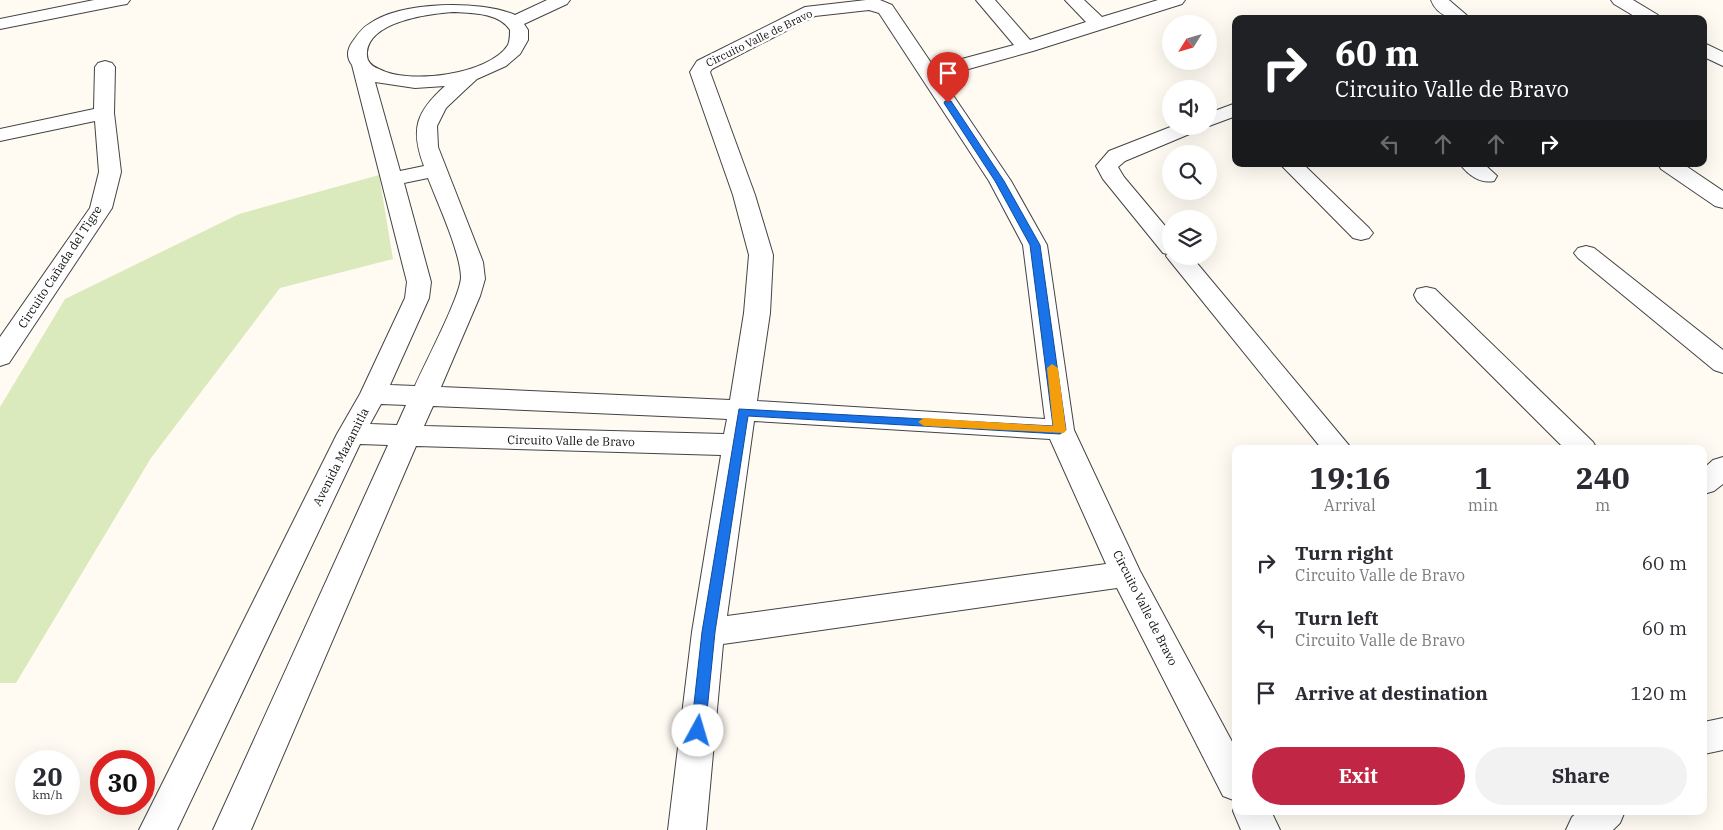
<!DOCTYPE html>
<meta charset="utf-8">
<style>
body{margin:0;font-family:"IBM Plex Serif",serif;background:#f2f2f3;color:#2b2b33;height:100vh;display:flex;flex-direction:column;font-size:19px;white-space:nowrap}
*{box-sizing:border-box;margin:0}
p{font-size:16px;color:#7c7c81}
.icon{flex:none;width:28px;height:28px;fill:none;stroke:currentColor;stroke-width:2;stroke-linecap:round;stroke-linejoin:round}
.map{position:relative;flex:1;overflow:hidden}
.side{position:absolute;left:1232px;top:445px;width:475px;height:370px;display:flex;flex-direction:column;background:#fff;border-radius:10px;box-shadow:0 5px 20px #0002}
.side>*{flex:none}
.hud{position:absolute;left:1232px;top:15px;width:475px;height:152px;border-radius:10px;box-shadow:0 5px 20px #0002;background:#202124;color:#fff;overflow:hidden}
.needle{width:32px;rotate:233deg}
.buttons{position:absolute;left:1162px;top:15px;display:grid;gap:10px}
.buttons a{display:grid;place-items:center;width:55px;height:55px;border-radius:50%;background:#fff;box-shadow:0 5px 20px #0002;font-size:25px}
.speed{position:absolute;left:15px;top:750px;display:flex;gap:10px;font-size:25px;font-weight:700;text-align:center}
.speed>*{display:grid;place-content:center;width:65px;height:65px;border-radius:50%;background:#fff;box-shadow:0 5px 20px #0002;line-height:1}
.speed small{font-size:12px;font-weight:400}
.speed .limit{border:8px solid #d22;background:#fff;color:#111}
.pin{position:absolute;display:grid;place-items:center;width:42px;height:42px;color:#fff;margin:-51px -21px;border-radius:50% 50% 50% 0;rotate:-45deg;box-shadow:0 0 5px #0007}
.pin .icon{rotate:45deg}
.me{position:absolute;width:55px;margin:-28px;rotate:6deg;stroke-linejoin:round;filter:drop-shadow(0 0 4px #0008)}
.turn{display:flex;align-items:center;gap:18px;height:105px;padding:0 20px;font-size:22px}
.turn .icon{width:65px;height:65px;stroke-width:2.5}
.turn b{display:block;font-size:35px;line-height:42px}
.lanes{display:flex;align-items:center;height:48px;padding:0 20px;background:#0003;justify-content:center;gap:25px;direction:ltr}
.lanes .off{opacity:.35}
.eta{display:flex;justify-content:space-evenly;align-items:center;height:85px;text-align:center}
.eta b{font-size:30px;font-weight:700;line-height:35px}
.primary-button{display:flex;gap:10px;margin-top:auto;padding:10px 20px}
.primary-button a{flex:1;height:58px;border-radius:30px;background:#c22645;color:#fff;font-size:20px;font-weight:700;line-height:58px;text-align:center}
.primary-button a+a{background:#f2f2f3;color:#2b2b33}
ul{padding:0;list-style:none}
li{display:flex;align-items:center;gap:15px;height:65px;padding:0 20px}
li div{flex:1}
li b{display:block;font-size:19px}
li em{font-style:normal}
.map>svg:first-child{display:block}
</style>
<div class="map">
<svg width="1723" height="830" viewBox="0 0 1723 830">
<rect width="100%" height="100%" fill="#fffbf3"/>
<!-- green -->
<path fill="#dbeabc" d="M 379,175 L 393,259 L 280,288 L 151,458 L 16,683 L 0,683 L 0,407 L 65,299 L 239,214 Z"/>
<g fill="none" stroke-linecap="round" stroke-linejoin="round">
<!-- minor casing -->
<g stroke="#434343" stroke-width="2">
<g id="minor">
<path d="M 94,0 L 130,0 L 127,4 L 121,5 L 0,29 L 0,19 Z"/>
<path d="M 547,0 L 570,0 L 567,4 L 524,24 L 528,30 L 528,40 L 520,54 L 506,66 L 477,79 L 465,90 L 446,108 L 437,126 L 438,147 L 483,262 L 485,279 L 480,296 L 441,387 L 730,400 L 744,313 L 749,255 L 733,195 L 690,72 L 697,61 L 805,7 L 866,0 L 880,0 L 892,5 L 1011,181 L 1047,245 L 1074,430 L 1140,571 L 1236,749 L 1236,801 L 1223,796 L 1117,588 L 723,644 L 706,830 L 668,830 L 692,632 L 721,455 L 416,446 L 251,830 L 213,830 L 388,445 L 360,444 L 177,830 L 139,830 L 337,434 L 360,394 L 405,298 L 407,282 L 352,65 C 346,57 347,49 353,41 C 358,34 362,28 369,24 C 401,1 481,0 515,15 ZM 869,10 L 879,13 L 989,181 L 1023,245 L 1045,419 L 757,401 L 770,313 L 773,255 L 755,195 L 710,72 L 712,69 L 815,16 ZM 452,12 C 470,13 499,12 510,30 C 510,35 510,40 508,45 C 489,75 408,85 379,69 C 371,66 366,61 367,52 C 370,21 429,14 452,12 ZM 375,82 L 415,88 L 445,86 C 416,112 410,129 424,166 L 400,171 ZM 428,178 C 438,204 460,251 461,277 C 461,295 424,365 415,386 L 390,385 L 429,298 L 431,282 L 404,183 ZM 381,404 L 406,405 L 397,425 L 370,424 ZM 433,406 L 708,418 L 727,419 L 724,434 L 424,426 ZM 754,421 L 1050,439 L 1106,564 L 727,616 Z"/>
<path d="M 976,0 L 995,0 L 1030,40 L 1086,22 L 1065,0 L 1084,0 L 1102,17 L 1158,0 L 1185,0 L 1182,4 L 1033,51 L 965,70 L 958,68 L 955,64 L 958,60 L 1014,45 Z"/>
<path d="M 1431,0 L 1449,0 L 1471,19 C 1454,19 1438,18 1431,0 Z"/>
<path d="M 1611,0 L 1633,0 L 1658,15 L 1661,19 L 1639,19 L 1614,4 Z"/>
<path d="M 1704,43 L 1723,52 L 1723,66 L 1704,57 Z"/>
<path d="M 105,61 L 112,63 L 115,67 L 114,113 L 121,172 L 112,208 L 9,363 L 0,366 L 0,337 L 90,208 L 99,172 L 95,121 L 0,141 L 0,129 L 94,109 L 95,67 L 98,63 Z"/>
<path d="M 1236,103 L 1236,116 L 1209,126 L 1209,113 Z"/>
<path d="M 1173,126 L 1202,126 L 1199,130 L 1125,161 L 1118,167 L 1124,177 L 1171,233 L 1171,256 L 1191,256 L 1352,449 L 1322,449 L 1170,261 L 1166,256 L 1167,254 L 1163,253 L 1103,179 L 1096,166 L 1109,151 Z"/>
<path d="M 1280,164 L 1303,164 L 1369,228 L 1373,233 L 1369,238 L 1361,240 L 1353,238 Z"/>
<path d="M 1460,164 L 1484,164 L 1497,176 L 1494,181 C 1480,184 1468,175 1460,164 Z"/>
<path d="M 1658,164 L 1683,164 L 1723,191 L 1723,208 L 1715,206 L 1661,169 Z"/>
<path d="M 1586,246 L 1594,248 L 1723,350 L 1723,373 L 1714,370 L 1578,258 L 1574,253 L 1578,248 Z"/>
<path d="M 1426,287 L 1435,289 L 1593,442 L 1597,449 L 1565,449 L 1417,301 L 1414,295 L 1417,289 Z"/>
<path d="M 1723,457 L 1723,484 L 1714,491 L 1704,494 L 1704,468 L 1713,460 Z"/>
<path d="M 1723,718 L 1723,750 L 1704,754 L 1704,722 Z"/>
<path d="M 1236,802 L 1236,811 L 1271,811 L 1280,830 L 1241,830 L 1233,811 Z"/>
<path d="M 1579,811 L 1625,811 L 1620,823 L 1613,830 L 1566,830 L 1572,817 Z"/>
</g>
</g>
<!-- minor -->
<use href="#minor" fill="#fff" fill-rule="evenodd"/>
</g>
<!-- route -->
<path fill="#1a73e8" stroke="#114b97" d="M 945,101 L 951,101 L 1004,181 L 1040,245 L 1066,430 L 1060,434 L 748,416 L 715,632 L 705,731 L 703,736 L 698,738 L 693,736 L 691,731 L 702,632 L 739,409 L 1053,426 L 1030,245 L 995,181 L 944,103 Z"/>
<!-- slow -->
<path fill="#f59e0b" d="M 1052,364 L 1058,368 L 1066,430 L 1064,433 L 924,426 L 918,422 L 924,418 L 1053,426 L 1047,368 Z"/>
<g text-anchor="middle" stroke-width="5" stroke-linejoin="round" paint-order="stroke">
<!-- far-street labels -->
<g font-size="11" fill="#101010" stroke="#fff">
<text transform="translate(759 38) rotate(-26)" y="4">Circuito Valle de Bravo</text>
</g>
<!-- street labels -->
<g font-size="12" fill="#101010" stroke="#fff">
<text transform="translate(60 267) rotate(-57)" y="4">Circuito Cañada del Tigre</text>
<text transform="translate(571 441) rotate(1)" y="4">Circuito Valle de Bravo</text>
<text transform="translate(341 457) rotate(-63)" y="4">Avenida Mazamitla</text>
<text transform="translate(1145 608) rotate(63)" y="4">Circuito Valle de Bravo</text>
</g>
</g>
</svg>
<div class="buttons">
<a><svg class="needle" viewBox="-14 -14 28 28"><path d="M0-13l5 13h-10z" fill="#e53935"/><path d="M0 13l5-13h-10z" fill="#7c7c81"/></svg></a>
<a><svg class="icon" aria-label="sound" viewBox="0 0 24 24"><path d="M4 9h4l5-4v14l-5-4H4zM17 9q2 3 0 6"/></svg></a>
<a><svg class="icon" aria-label="search" viewBox="0 0 24 24"><circle cx="10" cy="10" r="6"/><path d="M15 15l6 6"/></svg></a>
<a><svg class="icon" aria-label="layers" viewBox="0 0 24 24"><path d="M12 4l9 5-9 5-9-5zM3 14l9 5 9-5"/></svg></a>
</div>
<div class="speed"><div>20<small>km/h</small></div><div class="limit">30</div></div>
<div class="pin" style="left:948px;top:103px;background:#d93025"><svg class="icon" aria-label="arrive" viewBox="0 0 24 24"><path d="M6 21V4h12l-3 4 3 4H6"/></svg></div>
<svg class="me" style="left:698px;top:731px" viewBox="-20 -20 40 40"><circle r="19" fill="#fff"/><path d="M0-13L10 11 0 6-10 11z" fill="#1a73e8"/></svg>
<div class="hud">
<div class="turn"><svg class="icon" aria-label="right" viewBox="0 0 24 24"><path d="M7 20v-9h11M14 6l5 5-5 5"/></svg><div><b>60 m</b>Circuito Valle de Bravo</div></div>
<div class="lanes"><svg class="icon off" aria-label="left" viewBox="0 0 24 24"><path d="M17 20v-9H6M10 6l-5 5 5 5"/></svg><svg class="icon off" aria-label="ahead" viewBox="0 0 24 24"><path d="M12 20V5M6 11l6-6 6 6"/></svg><svg class="icon off" aria-label="ahead" viewBox="0 0 24 24"><path d="M12 20V5M6 11l6-6 6 6"/></svg><svg class="icon" aria-label="right" viewBox="0 0 24 24"><path d="M7 20v-9h11M14 6l5 5-5 5"/></svg></div>
</div>
<section class="side">
<div class="eta">
<div><b>19:16</b><p>Arrival</p></div>
<div><b>1</b><p>min</p></div>
<div><b>240</b><p>m</p></div>
</div>
<ul>
<li><svg class="icon" aria-label="right" viewBox="0 0 24 24"><path d="M7 20v-9h11M14 6l5 5-5 5"/></svg><div><b>Turn right</b><p>Circuito Valle de Bravo</p></div><em>60 m</em></li>
<li><svg class="icon" aria-label="left" viewBox="0 0 24 24"><path d="M17 20v-9H6M10 6l-5 5 5 5"/></svg><div><b>Turn left</b><p>Circuito Valle de Bravo</p></div><em>60 m</em></li>
<li><svg class="icon" aria-label="arrive" viewBox="0 0 24 24"><path d="M6 21V4h12l-3 4 3 4H6"/></svg><div><b>Arrive at destination</b></div><em>120 m</em></li>
</ul>
<div class="primary-button"><a>Exit</a><a>Share</a></div>
</section>
</div>
